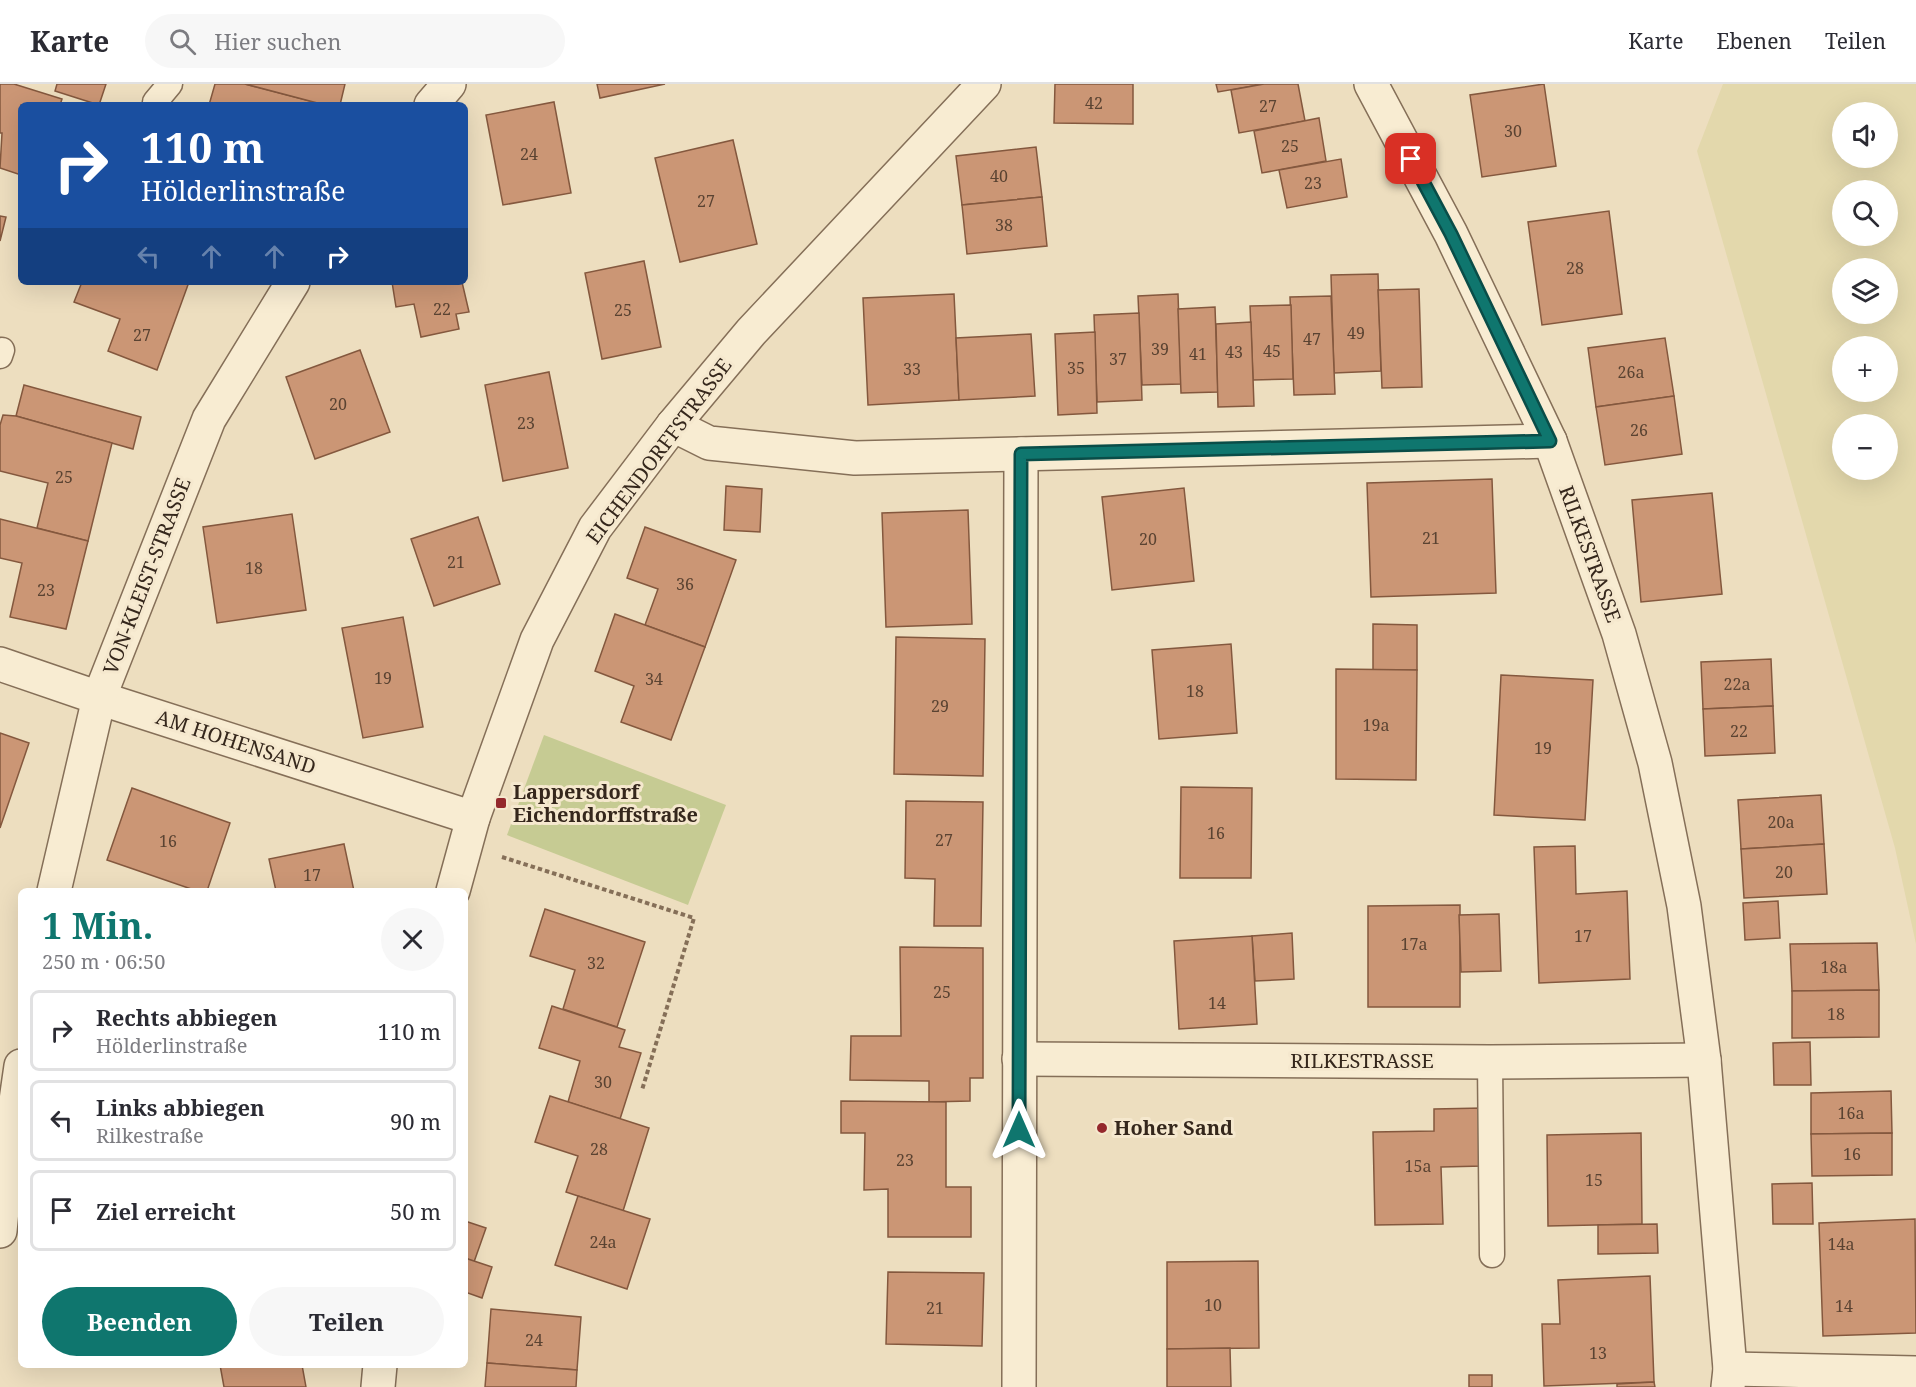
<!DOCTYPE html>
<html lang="de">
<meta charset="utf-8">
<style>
body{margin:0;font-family:"Noto Serif",serif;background:#f7f7f7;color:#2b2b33;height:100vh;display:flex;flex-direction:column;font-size:22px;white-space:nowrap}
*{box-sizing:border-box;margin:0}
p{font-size:20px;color:#7c7c81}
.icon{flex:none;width:33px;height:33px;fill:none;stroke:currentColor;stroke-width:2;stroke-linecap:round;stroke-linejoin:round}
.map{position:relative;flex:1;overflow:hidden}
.drawer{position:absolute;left:18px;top:804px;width:450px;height:480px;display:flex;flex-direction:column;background:#fff;border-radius:9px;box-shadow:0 6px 24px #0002}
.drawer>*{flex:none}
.guide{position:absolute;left:18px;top:18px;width:450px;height:183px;border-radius:9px;box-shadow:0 6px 24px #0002;background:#1a4fa0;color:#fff;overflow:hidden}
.buttons{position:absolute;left:1832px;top:18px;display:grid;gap:12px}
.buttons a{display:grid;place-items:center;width:66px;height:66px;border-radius:50%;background:#fff;box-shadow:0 6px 24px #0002;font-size:30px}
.pin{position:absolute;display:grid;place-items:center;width:51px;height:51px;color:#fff;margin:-26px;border-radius:12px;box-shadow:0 3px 9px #0006}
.me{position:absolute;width:66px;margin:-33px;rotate:0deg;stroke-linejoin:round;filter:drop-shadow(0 0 4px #0008)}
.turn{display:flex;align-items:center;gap:21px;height:126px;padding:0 24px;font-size:27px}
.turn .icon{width:78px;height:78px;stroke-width:2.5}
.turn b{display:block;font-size:42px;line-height:51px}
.lanes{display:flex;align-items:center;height:57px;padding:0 24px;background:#0003;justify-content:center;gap:30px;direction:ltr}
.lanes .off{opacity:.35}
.round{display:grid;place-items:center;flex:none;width:63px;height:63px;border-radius:32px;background:#f7f7f7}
.head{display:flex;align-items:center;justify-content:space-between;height:102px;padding:0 24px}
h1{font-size:36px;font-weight:700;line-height:45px;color:#0f766e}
.action{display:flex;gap:12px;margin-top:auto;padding:12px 24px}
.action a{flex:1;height:69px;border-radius:36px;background:#0f766e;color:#fff;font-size:24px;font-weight:700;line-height:69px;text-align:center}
.action a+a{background:#f7f7f7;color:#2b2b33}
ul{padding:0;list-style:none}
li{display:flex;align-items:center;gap:18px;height:81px;margin:0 12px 9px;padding:0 12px;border:3px solid #e1e1e2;border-radius:9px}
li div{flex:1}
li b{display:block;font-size:22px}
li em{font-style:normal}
header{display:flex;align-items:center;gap:36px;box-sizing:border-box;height:84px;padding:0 30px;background:#fff;border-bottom:2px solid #e1e1e2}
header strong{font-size:28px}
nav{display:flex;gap:33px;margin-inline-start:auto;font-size:21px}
.search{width:420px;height:54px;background:#f7f7f7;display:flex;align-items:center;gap:15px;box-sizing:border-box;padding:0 21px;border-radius:33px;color:#7c7c81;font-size:22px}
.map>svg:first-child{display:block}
</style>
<header>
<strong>Karte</strong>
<div class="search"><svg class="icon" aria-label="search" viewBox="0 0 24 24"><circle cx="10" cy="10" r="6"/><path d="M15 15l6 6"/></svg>Hier suchen</div>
<nav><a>Karte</a><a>Ebenen</a><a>Teilen</a></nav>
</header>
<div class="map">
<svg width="1916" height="1303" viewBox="0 0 1916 1303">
<rect width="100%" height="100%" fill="#eddebf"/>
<!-- farmland -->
<path fill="#e3d8ac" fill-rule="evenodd" d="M 1723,0 L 1916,0 L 1916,860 L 1895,764 L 1697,67 ZM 1842,28 L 1887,28 L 1887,74 L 1842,74 ZM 1842,106 L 1887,106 L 1887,152 L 1842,152 ZM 1842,184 L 1887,184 L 1887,230 L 1842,230 ZM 1842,262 L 1887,262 L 1887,308 L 1842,308 ZM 1842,340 L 1887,340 L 1887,386 L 1842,386 Z"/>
<!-- green -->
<path fill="#c6cb93" d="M 544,651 L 726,721 L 688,821 L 507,751 Z"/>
<!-- building -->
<g fill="#cb9675" stroke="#84583e" stroke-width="1.5">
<path d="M 0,0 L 14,0 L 62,15 L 60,21 L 21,21 L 21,91 L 0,84 L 2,49 L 0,49 Z"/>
<path d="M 57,0 L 106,0 L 99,21 L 55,7 Z"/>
<path d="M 215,0 L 245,0 L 314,18 L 313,21 L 209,21 Z"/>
<path d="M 245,0 L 345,0 L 340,21 L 325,21 Z"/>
<path d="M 597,0 L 665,0 L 600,14 Z"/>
<path d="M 1055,0 L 1133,0 L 1133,40 L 1054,39 Z"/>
<path d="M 1216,0 L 1264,0 L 1218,8 Z"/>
<path d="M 1264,0 L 1298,0 L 1305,37 L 1239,49 L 1231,6 Z"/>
<path d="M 1544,0 L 1556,82 L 1482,93 L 1470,11 Z"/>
<path d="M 554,18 L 571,109 L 503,121 L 486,31 Z"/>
<path d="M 1319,34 L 1326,77 L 1262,89 L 1254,47 Z"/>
<path d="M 733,56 L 757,160 L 680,178 L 655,74 Z"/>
<path d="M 1036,63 L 1042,113 L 962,121 L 956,72 Z"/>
<path d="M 1341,75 L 1347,113 L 1287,124 L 1279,86 Z"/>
<path d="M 1042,113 L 1047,162 L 967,170 L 962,121 Z"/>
<path d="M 1609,127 L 1622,230 L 1542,241 L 1528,138 Z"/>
<path d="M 0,132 L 6,133 L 0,157 Z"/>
<path d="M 644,177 L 661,263 L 602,275 L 585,189 Z"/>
<path d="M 1378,190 L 1381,287 L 1334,289 L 1331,191 Z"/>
<path d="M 82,198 L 189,198 L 157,286 L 108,267 L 120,235 L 74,218 Z"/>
<path d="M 392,198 L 462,198 L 469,228 L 456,230 L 459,245 L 421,253 L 414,220 L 396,223 Z"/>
<path d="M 1419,205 L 1422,303 L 1382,304 L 1378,206 Z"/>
<path d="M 954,210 L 959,316 L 868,321 L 863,214 Z"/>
<path d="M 1178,210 L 1181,300 L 1142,301 L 1138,212 Z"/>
<path d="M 1331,212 L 1335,310 L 1294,311 L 1290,213 Z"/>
<path d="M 1291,221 L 1293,295 L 1253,296 L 1250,222 Z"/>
<path d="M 1215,223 L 1218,308 L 1181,309 L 1178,225 Z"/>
<path d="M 1139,229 L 1142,316 L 1097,318 L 1094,231 Z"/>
<path d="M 1251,238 L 1254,322 L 1218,323 L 1216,240 Z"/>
<path d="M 1095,248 L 1097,329 L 1058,331 L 1055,250 Z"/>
<path d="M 1031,250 L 1035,312 L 959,316 L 956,254 Z"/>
<path d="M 1665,254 L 1674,312 L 1596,323 L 1588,264 Z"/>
<path d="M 360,266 L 390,348 L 315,375 L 286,293 Z"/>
<path d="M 549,288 L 568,384 L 503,397 L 485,301 Z"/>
<path d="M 24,301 L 141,333 L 133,365 L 16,332 Z"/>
<path d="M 1674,312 L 1682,370 L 1605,381 L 1596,323 Z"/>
<path d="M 3,331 L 16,332 L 112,359 L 88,457 L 37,444 L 48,399 L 0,387 L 0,341 Z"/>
<path d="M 1492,395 L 1496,509 L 1371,513 L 1367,399 Z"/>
<path d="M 726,402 L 762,405 L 760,448 L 724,446 Z"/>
<path d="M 1184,404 L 1194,497 L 1112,506 L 1102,413 Z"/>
<path d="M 1712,409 L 1722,510 L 1641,518 L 1632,416 Z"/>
<path d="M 968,426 L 972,540 L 886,543 L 882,429 Z"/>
<path d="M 292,430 L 306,526 L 217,539 L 203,443 Z"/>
<path d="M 478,433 L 500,500 L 434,522 L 411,455 Z"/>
<path d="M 0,435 L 88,457 L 66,545 L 10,533 L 22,479 L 0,474 Z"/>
<path d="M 645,443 L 736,476 L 705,563 L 645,541 L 658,505 L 627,494 Z"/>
<path d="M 615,530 L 705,563 L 671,656 L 621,638 L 634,602 L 595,587 Z"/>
<path d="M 403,533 L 423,643 L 363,654 L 342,544 Z"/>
<path d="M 1373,540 L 1417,541 L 1417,586 L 1373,586 Z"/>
<path d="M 896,553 L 985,555 L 983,692 L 894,690 Z"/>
<path d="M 1231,560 L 1237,649 L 1159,655 L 1152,566 Z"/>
<path d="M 1771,575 L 1773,622 L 1703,625 L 1701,578 Z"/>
<path d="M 1336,585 L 1417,586 L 1416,696 L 1336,695 Z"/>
<path d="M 1501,591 L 1593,596 L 1585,736 L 1494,731 Z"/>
<path d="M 1773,622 L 1775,669 L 1705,672 L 1703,625 Z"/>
<path d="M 0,649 L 29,659 L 0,744 Z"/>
<path d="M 1181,703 L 1252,704 L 1251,794 L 1180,794 Z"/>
<path d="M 132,704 L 230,739 L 207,807 L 197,807 L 107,776 Z"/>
<path d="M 1821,711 L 1824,760 L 1741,765 L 1738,716 Z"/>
<path d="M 906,717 L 983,718 L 981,842 L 934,842 L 935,795 L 905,794 Z"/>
<path d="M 344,760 L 354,807 L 276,807 L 269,775 Z"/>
<path d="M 1824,760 L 1827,810 L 1744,814 L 1741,765 Z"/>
<path d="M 1575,762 L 1576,810 L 1627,807 L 1630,895 L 1539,899 L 1534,763 Z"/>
<path d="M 1778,817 L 1780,854 L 1745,856 L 1743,819 Z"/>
<path d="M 1460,821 L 1460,923 L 1368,923 L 1368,822 Z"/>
<path d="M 545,825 L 645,858 L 617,943 L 563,925 L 575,886 L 530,872 Z"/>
<path d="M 1499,830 L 1501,887 L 1461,888 L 1459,831 Z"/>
<path d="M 1292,849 L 1294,895 L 1255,897 L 1252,852 Z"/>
<path d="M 1252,852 L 1257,940 L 1179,945 L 1174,857 Z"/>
<path d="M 1877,859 L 1879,906 L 1792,907 L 1790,860 Z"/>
<path d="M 900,863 L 983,864 L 983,994 L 970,994 L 970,1017 L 929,1018 L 929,997 L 850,996 L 851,952 L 901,952 Z"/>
<path d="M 1879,906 L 1879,953 L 1792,954 L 1792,907 Z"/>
<path d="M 552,922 L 625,946 L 619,963 L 641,969 L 620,1035 L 568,1018 L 580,977 L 539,964 Z"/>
<path d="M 1810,958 L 1811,1001 L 1774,1001 L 1773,959 Z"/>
<path d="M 1891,1007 L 1892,1049 L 1811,1050 L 1811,1009 Z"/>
<path d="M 550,1012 L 649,1044 L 623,1127 L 566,1108 L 578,1072 L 535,1058 Z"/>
<path d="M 841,1017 L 946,1018 L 946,1103 L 971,1103 L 971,1153 L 888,1153 L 888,1105 L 864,1106 L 865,1049 L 841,1049 Z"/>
<path d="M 1483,1024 L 1483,1082 L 1441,1083 L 1443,1140 L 1375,1141 L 1373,1048 L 1434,1047 L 1434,1025 Z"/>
<path d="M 1641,1049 L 1642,1140 L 1548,1142 L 1547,1051 Z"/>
<path d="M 1892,1049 L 1892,1091 L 1812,1092 L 1811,1050 Z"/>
<path d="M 1812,1099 L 1813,1140 L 1773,1140 L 1772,1100 Z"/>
<path d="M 578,1112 L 650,1135 L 627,1205 L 555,1181 Z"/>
<path d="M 1915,1135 L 1916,1249 L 1823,1252 L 1819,1139 Z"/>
<path d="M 465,1137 L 486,1144 L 474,1178 L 465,1174 Z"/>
<path d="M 1657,1140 L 1658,1169 L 1598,1170 L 1598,1141 Z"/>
<path d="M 465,1174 L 492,1183 L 482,1214 L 465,1208 Z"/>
<path d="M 1258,1177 L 1259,1264 L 1167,1265 L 1167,1178 Z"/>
<path d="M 888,1188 L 984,1189 L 982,1262 L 886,1260 Z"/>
<path d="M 1650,1192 L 1654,1298 L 1544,1302 L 1542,1240 L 1560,1240 L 1558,1196 Z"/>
<path d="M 491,1225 L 581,1233 L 577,1286 L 487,1279 Z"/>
<path d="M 1230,1264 L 1231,1303 L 1167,1303 L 1167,1265 Z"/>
<path d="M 487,1279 L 577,1286 L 576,1303 L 485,1303 Z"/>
<path d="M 220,1281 L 302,1281 L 306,1303 L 224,1303 Z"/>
<rect x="1469" y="1291" width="23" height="12"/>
<path d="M 1654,1298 L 1655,1303 L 1617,1303 L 1617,1300 Z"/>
</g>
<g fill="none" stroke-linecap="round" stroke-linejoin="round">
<!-- lane casing -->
<g stroke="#856f58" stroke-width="27">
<g id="lane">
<path d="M 155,18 L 170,0"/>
<path d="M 0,272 L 2,266"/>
<path d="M 1490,978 L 1492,1171"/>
</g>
</g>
<!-- street casing -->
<g stroke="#856f58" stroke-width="36">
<g id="street">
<path d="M 1371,0 L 1451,150 L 1550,357 L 1619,550 L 1655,679 L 1684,822 L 1704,976 L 1730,1285 L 1728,1303"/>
<path d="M 431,21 L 449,0"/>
<path d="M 673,341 L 709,359 L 855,374 L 1550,357"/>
<path d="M 0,580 L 99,614 L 473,734"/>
<path d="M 54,807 L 99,614 L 209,335 L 293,198"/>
<path d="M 453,807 L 473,734 L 537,556 L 595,444 L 673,341 L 751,248 L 984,0"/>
<path d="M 1019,975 L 1490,978 L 1704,976"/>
<path d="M 0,1147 L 6,1086 L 21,982"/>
<path d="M 1730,1285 L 1916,1289"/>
<path d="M 378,1303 L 380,1281"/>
<path d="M 1019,1303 L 1021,370"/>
</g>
</g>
<!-- path -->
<path stroke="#856f58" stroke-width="4" stroke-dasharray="4.5 3" stroke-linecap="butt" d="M 502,773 L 694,834 L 642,1006"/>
<!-- lane -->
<use href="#lane" stroke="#f8ecd2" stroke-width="24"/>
<!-- street -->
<use href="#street" stroke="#f8ecd2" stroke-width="33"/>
</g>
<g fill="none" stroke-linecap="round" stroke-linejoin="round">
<!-- route casing -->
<g stroke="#0a4d48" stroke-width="15">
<path id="route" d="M 1019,1046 L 1021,370 L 1550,357 L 1451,150 L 1411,75"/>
</g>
<!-- route -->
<use href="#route" stroke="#0f766e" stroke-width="10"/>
</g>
<!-- markers -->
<g fill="#94282c" stroke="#f5e8ce" stroke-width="2">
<rect x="495" y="713" width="12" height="12" rx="3"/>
<circle cx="1102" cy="1044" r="6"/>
</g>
<g text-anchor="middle" stroke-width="6" stroke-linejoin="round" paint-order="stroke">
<!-- number labels -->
<g font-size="16" fill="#5a4332">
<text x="1094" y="25">42</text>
<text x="1268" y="28">27</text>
<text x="1513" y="53">30</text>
<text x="1290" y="68">25</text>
<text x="529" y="76">24</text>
<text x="999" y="98">40</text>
<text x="1313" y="105">23</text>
<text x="706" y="123">27</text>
<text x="1004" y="147">38</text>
<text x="1575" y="190">28</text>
<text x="442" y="231">22</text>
<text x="623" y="232">25</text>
<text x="1356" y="255">49</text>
<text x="142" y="257">27</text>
<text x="1312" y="261">47</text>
<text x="1160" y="271">39</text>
<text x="1272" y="273">45</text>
<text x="1234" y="274">43</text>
<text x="1198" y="276">41</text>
<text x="1118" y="281">37</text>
<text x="1076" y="290">35</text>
<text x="912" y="291">33</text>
<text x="1631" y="294">26a</text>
<text x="338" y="326">20</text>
<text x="526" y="345">23</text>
<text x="1639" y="352">26</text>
<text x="64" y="399">25</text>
<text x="1431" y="460">21</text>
<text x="1148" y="461">20</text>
<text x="456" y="484">21</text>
<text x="254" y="490">18</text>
<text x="685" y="506">36</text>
<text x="46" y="512">23</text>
<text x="383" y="600">19</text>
<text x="654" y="601">34</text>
<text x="1737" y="606">22a</text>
<text x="1195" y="613">18</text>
<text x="940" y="628">29</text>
<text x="1376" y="647">19a</text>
<text x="1739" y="653">22</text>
<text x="1543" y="670">19</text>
<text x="1781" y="744">20a</text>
<text x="1216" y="755">16</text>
<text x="944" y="762">27</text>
<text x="168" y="763">16</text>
<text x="1784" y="794">20</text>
<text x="312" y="797">17</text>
<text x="1583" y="858">17</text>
<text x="1414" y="866">17a</text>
<text x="596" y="885">32</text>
<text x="1834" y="889">18a</text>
<text x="942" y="914">25</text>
<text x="1217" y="925">14</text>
<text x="1836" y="936">18</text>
<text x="603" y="1004">30</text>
<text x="1851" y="1035">16a</text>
<text x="599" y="1071">28</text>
<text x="1852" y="1076">16</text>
<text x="905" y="1082">23</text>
<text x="1418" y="1088">15a</text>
<text x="1594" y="1102">15</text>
<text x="603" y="1164">24a</text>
<text x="1841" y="1166">14a</text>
<text x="1213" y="1227">10</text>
<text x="1844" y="1228">14</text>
<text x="935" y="1230">21</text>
<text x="534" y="1262">24</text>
<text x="1598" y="1275">13</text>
</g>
<!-- street labels -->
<g font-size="20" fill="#35271c" stroke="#f5e8ce">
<text transform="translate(659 367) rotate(-53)" y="7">EICHENDORFFSTRASSE</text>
<text transform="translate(1590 470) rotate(70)" y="7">RILKESTRASSE</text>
<text transform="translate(147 492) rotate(-69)" y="7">VON-KLEIST-STRASSE</text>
<text transform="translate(236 658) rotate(18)" y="7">AM HOHENSAND</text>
<text x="1362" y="984">RILKESTRASSE</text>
</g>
<!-- poi labels -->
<g font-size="20" font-weight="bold" fill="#35271c" stroke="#f5e8ce" text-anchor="start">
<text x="513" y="715">Lappersdorf<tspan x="513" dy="23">Eichendorffstraße</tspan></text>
<text x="1114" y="1051">Hoher Sand</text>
</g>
</g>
</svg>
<div class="buttons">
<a><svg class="icon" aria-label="sound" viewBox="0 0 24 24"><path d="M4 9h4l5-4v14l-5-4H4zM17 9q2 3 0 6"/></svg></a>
<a><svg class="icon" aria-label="search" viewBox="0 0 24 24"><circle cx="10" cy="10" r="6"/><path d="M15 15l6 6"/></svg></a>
<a><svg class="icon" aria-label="layers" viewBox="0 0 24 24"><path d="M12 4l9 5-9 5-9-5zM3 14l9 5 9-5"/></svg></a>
<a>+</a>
<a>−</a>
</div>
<div class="pin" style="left:1411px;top:75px;background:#d93025"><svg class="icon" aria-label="arrive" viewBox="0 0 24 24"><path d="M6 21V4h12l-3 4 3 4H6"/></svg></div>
<svg class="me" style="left:1019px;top:1046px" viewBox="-20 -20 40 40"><path d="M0-17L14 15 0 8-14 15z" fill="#0f766e" stroke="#fff" stroke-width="4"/></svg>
<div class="guide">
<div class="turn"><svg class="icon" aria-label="right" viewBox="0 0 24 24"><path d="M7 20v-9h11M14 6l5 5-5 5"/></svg><div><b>110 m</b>Hölderlinstraße</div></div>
<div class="lanes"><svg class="icon off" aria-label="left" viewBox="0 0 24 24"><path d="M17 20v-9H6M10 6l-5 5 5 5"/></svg><svg class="icon off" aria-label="ahead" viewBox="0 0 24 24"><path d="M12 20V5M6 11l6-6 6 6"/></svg><svg class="icon off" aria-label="ahead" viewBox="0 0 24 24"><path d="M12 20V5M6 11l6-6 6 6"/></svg><svg class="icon" aria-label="right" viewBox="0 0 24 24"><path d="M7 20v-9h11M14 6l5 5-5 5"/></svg></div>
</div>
<section class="drawer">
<div class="head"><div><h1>1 Min.</h1><p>250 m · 06:50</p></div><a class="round"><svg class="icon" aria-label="close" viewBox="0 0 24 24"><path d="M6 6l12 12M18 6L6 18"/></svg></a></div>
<ul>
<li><svg class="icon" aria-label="right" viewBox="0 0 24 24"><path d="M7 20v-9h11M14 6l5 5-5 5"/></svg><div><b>Rechts abbiegen</b><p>Hölderlinstraße</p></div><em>110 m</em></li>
<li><svg class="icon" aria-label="left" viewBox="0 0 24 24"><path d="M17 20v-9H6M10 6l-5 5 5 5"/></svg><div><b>Links abbiegen</b><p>Rilkestraße</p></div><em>90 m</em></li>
<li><svg class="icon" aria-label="arrive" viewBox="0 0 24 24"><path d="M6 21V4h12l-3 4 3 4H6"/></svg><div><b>Ziel erreicht</b></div><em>50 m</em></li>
</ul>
<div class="action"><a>Beenden</a><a>Teilen</a></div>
</section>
</div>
